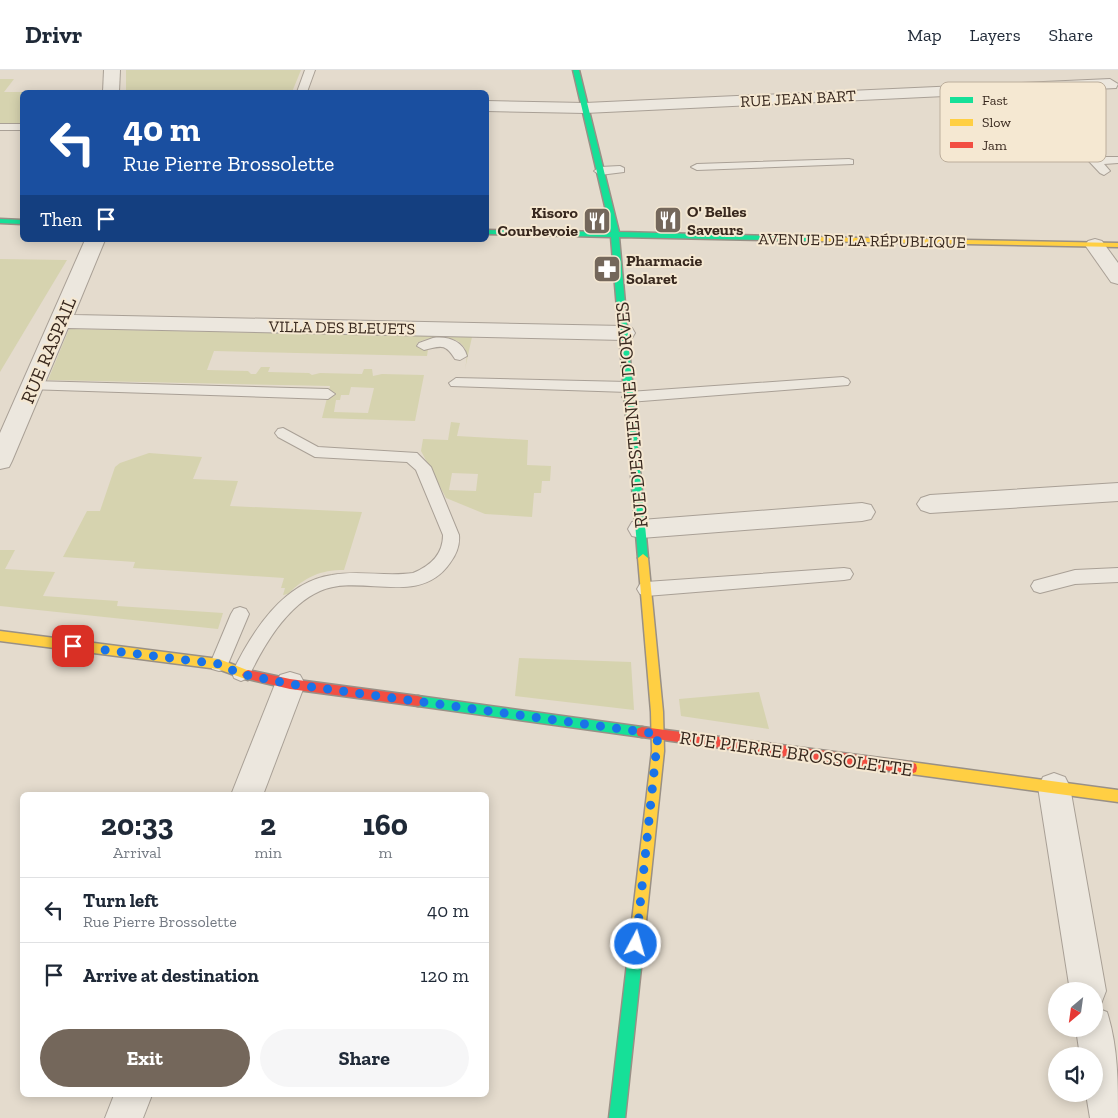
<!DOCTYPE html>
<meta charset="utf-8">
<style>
body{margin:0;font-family:"Zilla Slab",serif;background:#f6f6f7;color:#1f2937;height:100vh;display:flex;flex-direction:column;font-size:19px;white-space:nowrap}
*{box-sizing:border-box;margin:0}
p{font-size:16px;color:#747a83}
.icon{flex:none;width:28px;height:28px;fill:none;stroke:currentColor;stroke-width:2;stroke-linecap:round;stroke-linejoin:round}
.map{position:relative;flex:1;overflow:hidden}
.panel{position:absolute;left:20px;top:722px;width:469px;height:305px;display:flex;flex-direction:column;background:#fff;border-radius:8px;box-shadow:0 2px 12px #0003}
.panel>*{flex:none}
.banner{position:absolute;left:20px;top:20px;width:469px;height:152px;border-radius:8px;box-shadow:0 2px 12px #0003;background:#1a4fa0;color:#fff;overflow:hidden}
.needle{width:32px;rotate:209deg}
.fabs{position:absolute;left:1048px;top:912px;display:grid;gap:10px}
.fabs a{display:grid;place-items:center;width:55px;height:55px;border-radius:50%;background:#fff;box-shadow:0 2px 12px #0003;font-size:25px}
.pin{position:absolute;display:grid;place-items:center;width:42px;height:42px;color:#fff;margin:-21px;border-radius:10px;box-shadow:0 2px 8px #0006}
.me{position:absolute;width:55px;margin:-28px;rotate:6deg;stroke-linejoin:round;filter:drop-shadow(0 0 4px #0008)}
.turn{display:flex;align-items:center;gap:18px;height:105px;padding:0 20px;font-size:22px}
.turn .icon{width:65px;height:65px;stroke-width:2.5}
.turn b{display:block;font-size:35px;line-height:42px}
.then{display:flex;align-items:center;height:48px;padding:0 20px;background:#0003;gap:10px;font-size:19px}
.eta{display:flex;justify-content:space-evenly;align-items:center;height:85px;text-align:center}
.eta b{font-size:30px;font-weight:700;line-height:35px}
.primary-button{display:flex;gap:10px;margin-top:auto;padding:10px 20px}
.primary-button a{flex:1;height:58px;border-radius:30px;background:#74675b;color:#fff;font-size:20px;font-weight:700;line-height:58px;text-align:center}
.primary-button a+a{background:#f6f6f7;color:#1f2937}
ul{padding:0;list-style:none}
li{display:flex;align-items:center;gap:15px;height:65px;padding:0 20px;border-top:1px solid #e0e1e3}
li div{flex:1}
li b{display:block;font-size:19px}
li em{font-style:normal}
header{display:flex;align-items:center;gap:30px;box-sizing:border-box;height:70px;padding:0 25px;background:#fff;border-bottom:1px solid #e0e1e3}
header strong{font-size:24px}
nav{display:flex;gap:28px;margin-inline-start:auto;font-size:18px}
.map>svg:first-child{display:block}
</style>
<header>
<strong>Drivr</strong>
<nav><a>Map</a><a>Layers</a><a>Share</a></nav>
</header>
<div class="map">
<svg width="1118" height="1048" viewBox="0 0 1118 1048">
<rect width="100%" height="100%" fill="#e4dbcd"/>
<!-- green -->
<g fill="#d6d3af" fill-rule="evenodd">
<path d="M 126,0 L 301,0 L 292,22 L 126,22 Z"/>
<path d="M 0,9 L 14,9 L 4,22 L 51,22 L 22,22 L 22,54 L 0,54 Z"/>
<path d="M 0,189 L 67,190 L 0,302 Z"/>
<path d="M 69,259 L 472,267 L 465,299 C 466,293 468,285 465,279 C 458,263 428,266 417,273 L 428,279 L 427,286 L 214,281 L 207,300 L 248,301 L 251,304 L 256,304 L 261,297 L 270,297 L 268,302 L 309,303 L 312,305 L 320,303 L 362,304 L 364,299 L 372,299 L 373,306 L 382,304 L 424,305 L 415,351 L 322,348 L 330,316 L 48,310 ZM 351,317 L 374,318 L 368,343 L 334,342 L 336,330 L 340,330 L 341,325 L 349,325 Z"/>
<path d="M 451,352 L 460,353 L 457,366 L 528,370 L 527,395 L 551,396 L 550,411 L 542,411 L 541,423 L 534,423 L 532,447 L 485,444 L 446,428 L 421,381 L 423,369 L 448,370 ZM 452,403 L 478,404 L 476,421 L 449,420 Z"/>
<path d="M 149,383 L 202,387 L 193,409 L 238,411 L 230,436 L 362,442 L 344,500 C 320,500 305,507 288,524 L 283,525 L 285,518 L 281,518 L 284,508 L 133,498 L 135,492 L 63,487 L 87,441 L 100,441 L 115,397 L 120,393 Z"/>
<path d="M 0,480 L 15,480 L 5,499 L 55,502 L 43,526 L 118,531 L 117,536 L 223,543 L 218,559 L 0,536 Z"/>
<path d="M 519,588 L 631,592 L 634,640 L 515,626 Z"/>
<path d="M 759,622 L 769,659 L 681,646 L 679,629 Z"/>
</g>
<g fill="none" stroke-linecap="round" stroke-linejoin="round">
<!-- lane casing -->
<g stroke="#a9a096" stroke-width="2">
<g id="lane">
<path d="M 305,0 L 315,0 L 307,22 L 297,22 Z"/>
<rect x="0" y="54" width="22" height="6"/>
<path d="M 1087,79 L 1098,87 L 1118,87 L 1118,93 L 1104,94 L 1110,101 L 1104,105 L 1100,103 L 1084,86 L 1007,89 L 1001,86 L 1007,83 Z"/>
<path d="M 849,89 L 853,90 L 853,94 L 697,100 L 691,97 L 697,94 Z"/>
<path d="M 620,96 L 624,98 L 624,102 L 600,105 L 594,101 L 600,97 Z"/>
<path d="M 433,268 C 448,266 463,271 467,286 L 460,290 L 455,289 C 445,273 441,276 424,280 L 417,276 L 419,273 Z"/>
<path d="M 843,307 L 848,309 L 850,312 L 848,315 L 629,332 L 622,327 L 629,322 Z"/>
<path d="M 456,308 L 628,312 L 635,317 L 628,322 L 451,316 L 449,313 Z"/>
<path d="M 32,311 L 328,319 L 335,324 L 328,329 L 27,319 L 25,316 L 27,313 Z"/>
<path d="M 283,358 L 318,377 L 417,383 L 431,397 L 459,465 C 460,476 456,485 450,493 C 419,538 361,503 320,521 C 286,536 263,577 248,608 L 241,611 L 234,608 L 232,603 C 252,562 283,512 332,505 C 359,500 386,507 413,503 C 430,496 443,485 443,465 L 416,400 L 407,392 L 315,387 L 278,367 L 275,363 L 278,359 Z"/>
<path d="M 844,498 L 850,499 L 853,504 L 850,509 L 844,510 L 646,526 L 640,524 L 637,519 L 640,514 L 646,512 Z"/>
<path d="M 1118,498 L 1118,512 L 1075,514 L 1040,523 L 1034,521 L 1031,516 L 1034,511 L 1075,500 Z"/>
<path d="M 240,537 L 246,539 L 249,544 L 228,594 L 226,599 L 219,601 L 212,599 L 210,594 L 231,544 L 234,539 Z"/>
</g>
</g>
<!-- street casing -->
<g stroke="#a9a096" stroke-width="2">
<g id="street">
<path d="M 104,0 L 120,0 L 119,22 L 103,22 Z"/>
<path d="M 1110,9 L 1118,14 L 1116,18 L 585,43 L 486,41 L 486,31 L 585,33 Z"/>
<path d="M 1095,169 L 1102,171 L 1118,193 L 1118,214 L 1111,212 L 1085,175 L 1088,171 Z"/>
<path d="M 85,170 L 105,170 L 74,245 L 624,256 L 632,258 L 635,263 L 632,268 L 624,270 L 68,258 L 12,391 L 9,397 L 0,399 L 0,363 Z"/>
<path d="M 1118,413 L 1118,431 L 930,443 L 921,440 L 917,434 L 921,428 L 930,425 Z"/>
<path d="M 862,433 L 871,435 L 875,442 L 871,449 L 862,451 L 641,468 L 632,466 L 628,459 L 632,452 L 641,450 Z"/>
<path d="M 290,602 L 300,605 L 305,614 L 263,725 L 231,725 L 275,614 L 280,605 Z"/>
<path d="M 1054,703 L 1065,707 L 1070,717 L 1106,921 L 1101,934 L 1094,937 L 1094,921 L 1070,921 L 1038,717 L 1043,707 Z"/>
<path d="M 1094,937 L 1107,942 C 1118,976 1118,1012 1118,1048 L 1090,1048 L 1086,1024 L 1094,1024 L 1094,986 L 1080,986 L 1076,959 L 1094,959 Z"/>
<path d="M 114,1025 L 152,1025 L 143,1048 L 105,1048 Z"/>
</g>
</g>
<!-- fast casing -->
<g stroke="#999086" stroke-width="3">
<g id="fast">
<path d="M 573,0 L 579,0 L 619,162 L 813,167 L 817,169 L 813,171 L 619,167 L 648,488 L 643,492 L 638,488 L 611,167 L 486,164 L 486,160 L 611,162 Z"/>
<path d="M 0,149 L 22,150 L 22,154 L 0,153 Z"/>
<path d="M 418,626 L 642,657 L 646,658 L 648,662 L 646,666 L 642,667 L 418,636 L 414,635 L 412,631 L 414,627 Z"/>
<path d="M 639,844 L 644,846 L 646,851 L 625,1048 L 609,1048 L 632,851 L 634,846 Z"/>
</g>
</g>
<!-- slow casing -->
<g stroke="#999086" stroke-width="3">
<g id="slow">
<path d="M 810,167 L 1118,173 L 1118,177 L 813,171 L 810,171 Z"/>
<path d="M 643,484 L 648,488 L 663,642 L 664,681 L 646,851 L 644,856 L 639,858 L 634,856 L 632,851 L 652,681 L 651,642 L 638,488 Z"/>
<path d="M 0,561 L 219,589 L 252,602 L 254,605 L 252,608 L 248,610 L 218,599 L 0,571 Z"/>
<path d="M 911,692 L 1118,720 L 1118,732 L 911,704 L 906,702 L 905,698 L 906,694 Z"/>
</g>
</g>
<!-- jam casing -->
<g stroke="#999086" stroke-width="3">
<g id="jam">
<path d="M 248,600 L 290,609 L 418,626 L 422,627 L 424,631 L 422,635 L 418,636 L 290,619 L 244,608 L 242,605 L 244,602 Z"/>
<path d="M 642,657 L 911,692 L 916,694 L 917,698 L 916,702 L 911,704 L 642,667 L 638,666 L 636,662 L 638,658 Z"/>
</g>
</g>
<!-- lane -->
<use href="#lane" fill="#ece7de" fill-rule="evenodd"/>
<!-- street -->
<use href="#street" fill="#ece7de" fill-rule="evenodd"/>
<!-- fast -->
<use href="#fast" fill="#16e098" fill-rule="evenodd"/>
<!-- slow -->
<use href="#slow" fill="#ffcf43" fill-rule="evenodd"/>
<!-- jam -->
<use href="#jam" fill="#f24e42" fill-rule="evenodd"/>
</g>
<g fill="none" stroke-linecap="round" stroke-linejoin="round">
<!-- route -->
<path stroke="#1a73e8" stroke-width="9" stroke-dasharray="0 16.2" d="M 73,576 L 219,594 L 241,604 L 290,614 L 658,664 L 636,874"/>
</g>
<!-- icons -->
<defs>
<g id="restaurant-square" transform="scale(1.4375)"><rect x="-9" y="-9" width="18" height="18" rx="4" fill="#74675b" stroke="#f5e8d2"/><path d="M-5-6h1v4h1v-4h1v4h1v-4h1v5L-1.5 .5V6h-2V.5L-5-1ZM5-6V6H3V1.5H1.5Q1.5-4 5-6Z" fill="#fff"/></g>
<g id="pharmacy-square" transform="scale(1.4375)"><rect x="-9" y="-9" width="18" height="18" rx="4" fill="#74675b" stroke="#f5e8d2"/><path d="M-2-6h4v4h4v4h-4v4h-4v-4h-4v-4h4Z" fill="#fff"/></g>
</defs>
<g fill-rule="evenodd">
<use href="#restaurant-square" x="668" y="150"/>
<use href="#restaurant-square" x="597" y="151"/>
<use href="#pharmacy-square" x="607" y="199"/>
</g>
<g text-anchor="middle" stroke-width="4" stroke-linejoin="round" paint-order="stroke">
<!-- far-street labels -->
<g font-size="16" fill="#38281e" stroke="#f5e8d2">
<text transform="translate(798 28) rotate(-3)" y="6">RUE JEAN BART</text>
<text transform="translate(862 170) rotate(1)" y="6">AVENUE DE LA RÉPUBLIQUE</text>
<text transform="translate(342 257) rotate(1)" y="6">VILLA DES BLEUETS</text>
</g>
<!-- far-poi labels -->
<g font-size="16" font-weight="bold" fill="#38281e" stroke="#f5e8d2" text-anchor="start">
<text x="687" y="147">O' Belles<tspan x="687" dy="18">Saveurs</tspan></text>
<text x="578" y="148" text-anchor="end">Kisoro<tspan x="578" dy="18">Courbevoie</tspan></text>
<text x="626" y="196">Pharmacie<tspan x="626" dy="18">Solaret</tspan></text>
</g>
<!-- street labels -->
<g font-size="19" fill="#38281e" stroke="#f5e8d2">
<text transform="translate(48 280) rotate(-67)" y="7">RUE RASPAIL</text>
<text transform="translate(631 345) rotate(-95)" y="7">RUE D'ESTIENNE D'ORVES</text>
<text transform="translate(796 683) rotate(8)" y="7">RUE PIERRE BROSSOLETTE</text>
</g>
</g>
<!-- legend -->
<rect x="940" y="12" width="166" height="80" rx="8" fill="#f5e8d2" stroke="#bcae9c" stroke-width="1"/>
<rect x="950" y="27" width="23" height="6" fill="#16e098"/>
<rect x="950" y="49" width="23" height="7" fill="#ffcf43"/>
<rect x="950" y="72" width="23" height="6" fill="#f24e42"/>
<g font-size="14" fill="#38281e">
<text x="982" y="35">Fast</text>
<text x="982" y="57">Slow</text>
<text x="982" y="80">Jam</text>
</g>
</svg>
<div class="fabs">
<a><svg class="needle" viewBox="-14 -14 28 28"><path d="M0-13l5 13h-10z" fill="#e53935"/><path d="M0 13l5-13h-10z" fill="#747a83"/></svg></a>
<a><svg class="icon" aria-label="sound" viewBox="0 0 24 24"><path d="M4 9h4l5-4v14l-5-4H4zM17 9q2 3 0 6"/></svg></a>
</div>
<div class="pin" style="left:73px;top:576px;background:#d93025"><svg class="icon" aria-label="arrive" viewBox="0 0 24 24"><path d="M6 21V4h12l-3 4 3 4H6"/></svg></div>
<svg class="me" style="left:636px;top:874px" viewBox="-20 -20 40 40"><circle r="17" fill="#1a73e8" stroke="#fff" stroke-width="3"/><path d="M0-11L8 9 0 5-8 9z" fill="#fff"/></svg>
<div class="banner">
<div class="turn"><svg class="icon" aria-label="left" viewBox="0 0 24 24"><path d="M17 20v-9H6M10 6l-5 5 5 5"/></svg><div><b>40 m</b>Rue Pierre Brossolette</div></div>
<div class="then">Then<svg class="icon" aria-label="arrive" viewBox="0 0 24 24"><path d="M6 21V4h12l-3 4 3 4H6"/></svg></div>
</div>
<section class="panel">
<div class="eta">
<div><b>20:33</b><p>Arrival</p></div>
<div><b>2</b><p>min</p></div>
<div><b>160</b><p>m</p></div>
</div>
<ul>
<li><svg class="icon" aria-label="left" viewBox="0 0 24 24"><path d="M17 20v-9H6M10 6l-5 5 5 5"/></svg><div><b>Turn left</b><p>Rue Pierre Brossolette</p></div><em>40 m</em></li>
<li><svg class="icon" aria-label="arrive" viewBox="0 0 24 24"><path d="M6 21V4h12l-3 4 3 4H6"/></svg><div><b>Arrive at destination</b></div><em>120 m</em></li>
</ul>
<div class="primary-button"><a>Exit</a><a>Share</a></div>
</section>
</div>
